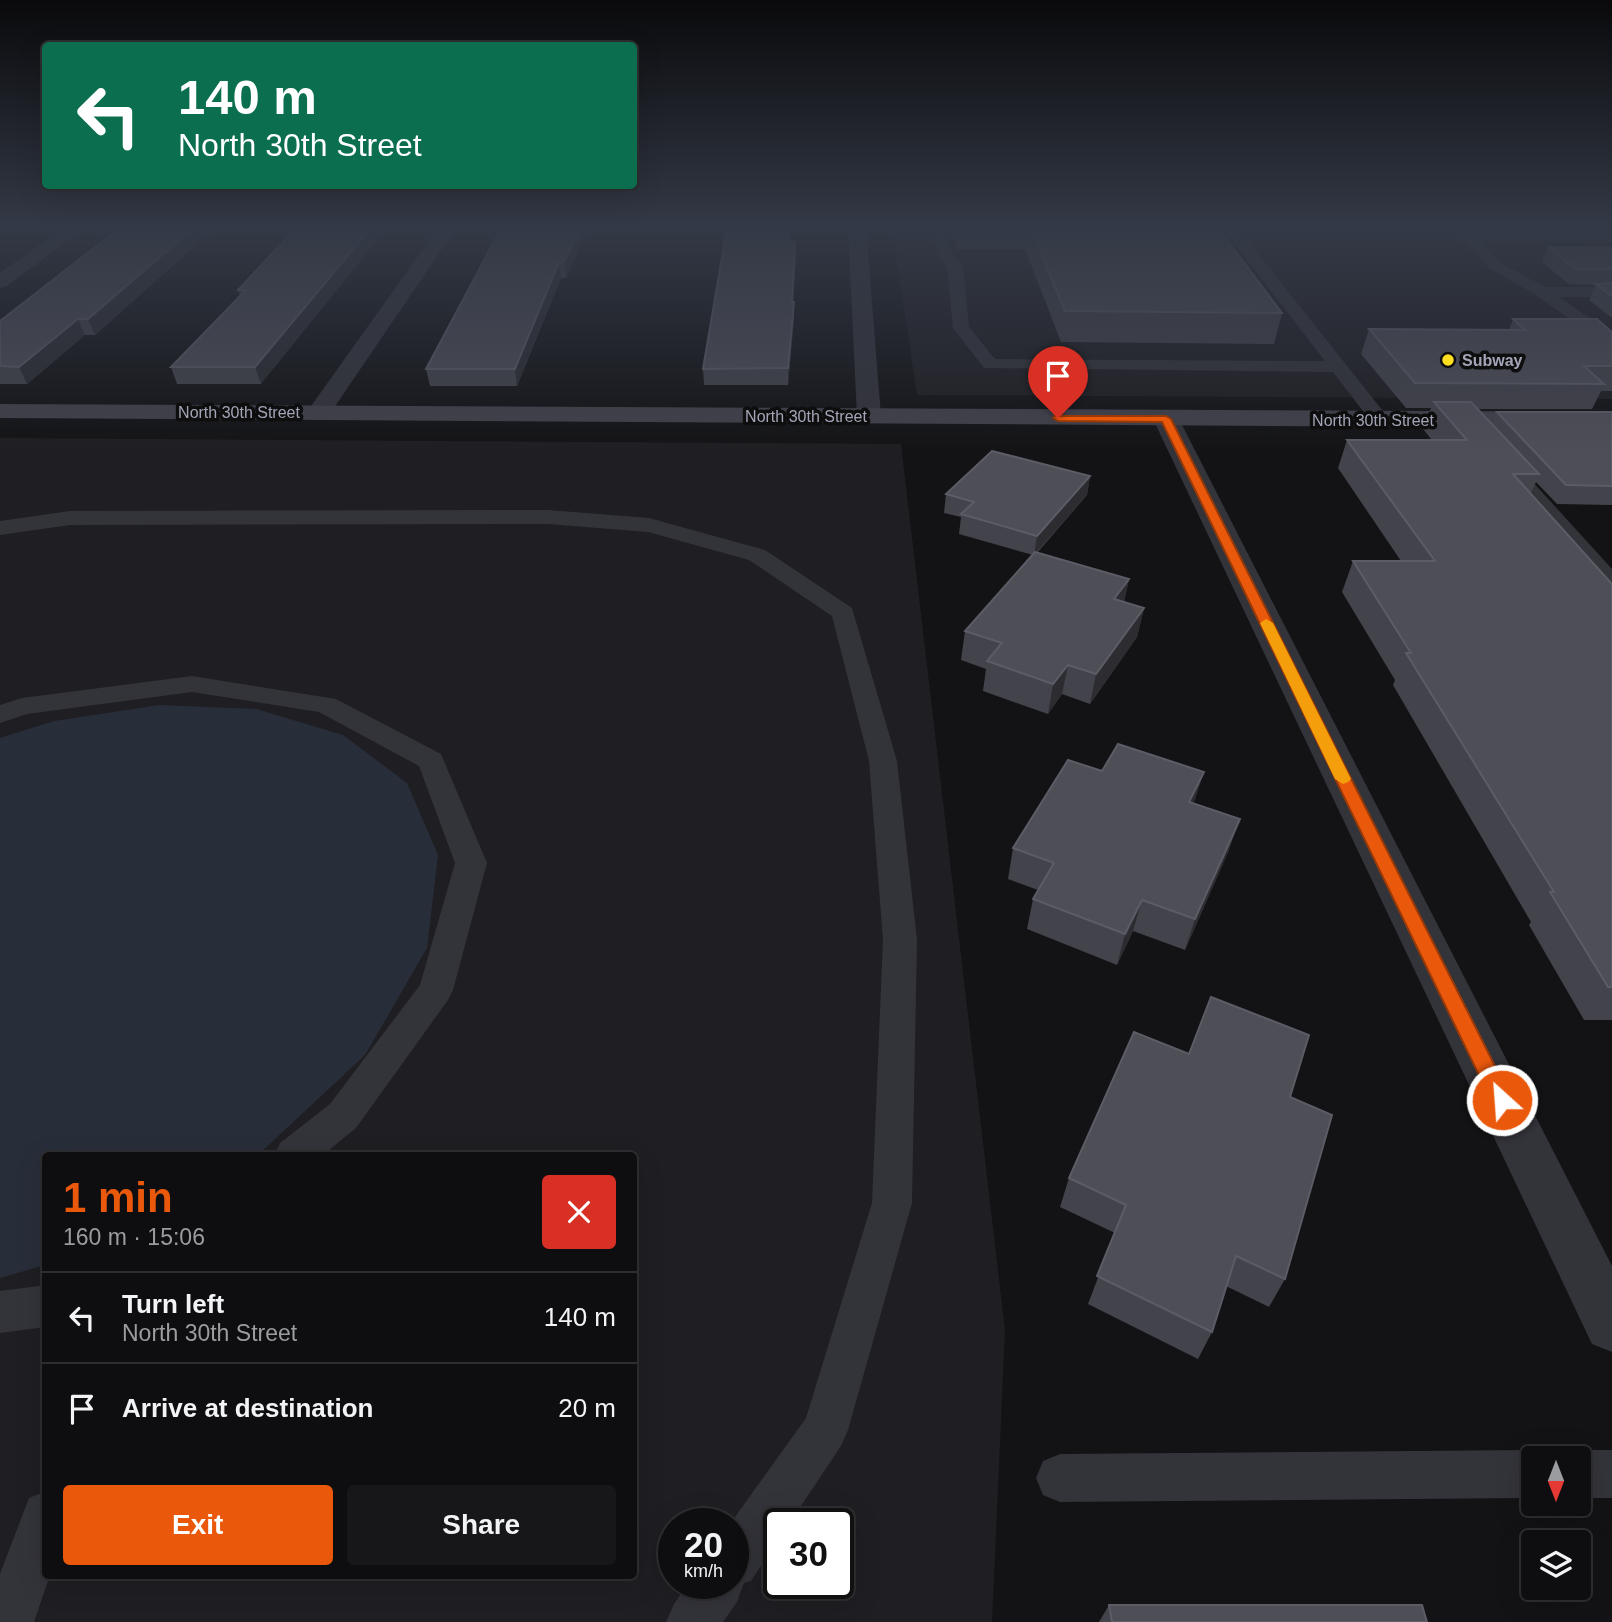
<!DOCTYPE html>
<meta charset="utf-8">
<style>
body{margin:0;font-family:Helvetica,sans-serif;background:#171719;color:#f1f3f6;height:100vh;display:flex;flex-direction:column;font-size:26px;white-space:nowrap}
*{box-sizing:border-box;margin:0}
p{font-size:23px;color:#9b9c9f}
.icon{flex:none;width:38px;height:38px;fill:none;stroke:currentColor;stroke-width:2;stroke-linecap:round;stroke-linejoin:round}
.map{position:relative;flex:1;overflow:hidden}
.details{position:absolute;left:42px;top:1152px;width:595px;height:427px;display:flex;flex-direction:column;background:#0e0e10;border-radius:7px;box-shadow:0 7px 28px #0002,0 0 0 2px #2e2e30}
.details>*{flex:none}
.top-card{position:absolute;left:42px;top:42px;width:595px;height:147px;border-radius:7px;box-shadow:0 7px 28px #0002,0 0 0 2px #2e2e30;background:#0b6e4f;color:#fff;overflow:hidden}
.needle{width:46px;rotate:180deg}
.buttons{position:absolute;left:1521px;top:1446px;display:grid;gap:14px}
.buttons a{display:grid;place-items:center;width:70px;height:70px;border-radius:7px;background:#0e0e10;box-shadow:0 7px 28px #0002,0 0 0 2px #2e2e30;font-size:35px}
.speed{position:absolute;left:658px;top:1508px;display:flex;gap:14px;font-size:35px;font-weight:700;text-align:center}
.speed>*{display:grid;place-content:center;width:91px;height:91px;border-radius:50%;background:#0e0e10;box-shadow:0 7px 28px #0002,0 0 0 2px #2e2e30;line-height:1}
.speed small{font-size:18px;font-weight:400}
.speed .limit{border:4px solid #111;border-radius:10px;background:#fff;color:#111}
.pin{position:absolute;display:grid;place-items:center;width:60px;height:60px;color:#fff;margin:-72px -30px;border-radius:50% 50% 50% 0;rotate:-45deg;box-shadow:0 0 7px #0007}
.pin .icon{rotate:45deg}
.me{position:absolute;width:77px;margin:-38px;rotate:334deg;stroke-linejoin:round;filter:drop-shadow(0 0 5px #0008)}
.turn{display:flex;align-items:center;gap:24px;height:147px;padding:0 21px;font-size:32px}
.turn .icon{width:91px;height:91px;stroke-width:2.5}
.turn b{display:block;font-size:49px;line-height:60px}
.round{display:grid;place-items:center;flex:none;width:74px;height:74px;border-radius:7px;background:#171719}
.summary{display:flex;align-items:center;justify-content:space-between;height:119px;padding:0 21px}
h1{font-size:42px;font-weight:600;line-height:52px;color:#ea580c}
.button{display:flex;gap:14px;margin-top:auto;padding:14px 21px}
.button a{flex:1;height:80px;border-radius:7px;background:#ea580c;color:#fff;font-size:28px;font-weight:600;line-height:80px;text-align:center}
.button a+a{background:#171719;color:#f1f3f6}
ul{padding:0;list-style:none}
li{display:flex;align-items:center;gap:21px;height:91px;padding:0 21px;border-top:2px solid #2e2e30}
li div{flex:1}
li b{display:block;font-size:26px}
li em{font-style:normal}
.map>svg:first-child{display:block}
</style>
<div class="map">
<svg width="1612" height="1622" viewBox="0 0 1612 1622">
<rect width="100%" height="100%" fill="#131315"/>
<!-- built -->
<g fill="#1f1e22" fill-rule="evenodd">
<path d="M 892,227 L 1612,227 L 1612,399 L 917,395 Z"/>
<path d="M 0,438 L 901,444 L 1005,1330 L 992,1622 L 0,1622 ZM 46,1155 L 634,1155 L 634,1575 L 46,1575 ZM 674,1524 L 733,1524 L 733,1584 L 674,1584 ZM 779,1524 L 838,1524 L 838,1584 L 779,1584 Z"/>
</g>
<!-- water -->
<path fill="#282e39" d="M 160,705 L 256,709 L 343,735 L 407,783 L 438,855 L 427,948 L 365,1055 L 258,1155 L 46,1155 L 45,1265 L 0,1278 L 0,738 L 54,721 Z"/>
<g fill="none" stroke-linecap="round" stroke-linejoin="round">
<!-- lane -->
<g fill="#33333a" fill-rule="evenodd">
<path d="M 930,227 L 944,227 L 951,252 L 963,267 L 969,327 L 995,359 L 1325,361 L 1222,227 L 1237,227 L 1390,420 L 1387,424 L 1373,424 L 1333,372 L 984,368 L 953,328 L 947,267 L 937,253 Z"/>
<path d="M 1445,227 L 1461,227 L 1469,233 L 1612,234 L 1612,242 L 1481,241 L 1499,262 L 1545,287 L 1612,287 L 1612,297 L 1559,297 L 1612,333 L 1612,346 L 1606,345 L 1536,295 L 1489,268 L 1468,245 Z"/>
<path d="M 1504,456 L 1511,458 L 1612,569 L 1612,590 L 1604,588 L 1497,466 L 1494,462 L 1497,458 Z"/>
<path d="M 548,510 L 649,518 L 765,550 L 852,608 L 897,761 L 917,940 L 912,1203 L 848,1430 L 841,1446 L 789,1524 L 779,1524 L 779,1539 L 751,1581 L 744,1583 L 737,1602 L 723,1622 L 666,1622 L 674,1604 L 688,1584 L 733,1584 L 733,1524 L 730,1524 L 806,1418 L 872,1203 L 883,940 L 869,761 L 832,616 L 749,560 L 648,532 L 548,524 L 70,525 L 0,535 L 0,521 L 70,511 Z"/>
<path d="M 192,676 L 336,699 L 441,754 L 487,863 L 453,990 L 448,1000 L 356,1128 L 323,1155 L 275,1155 L 280,1143 L 330,1104 L 420,985 L 455,863 L 419,766 L 319,712 L 192,692 L 27,714 L 0,723 L 0,705 L 22,698 Z"/>
<path d="M 46,1285 L 46,1327 L 0,1333 L 0,1291 Z"/>
<path d="M 1533,1450 L 1550,1458 L 1533,1458 L 1533,1498 L 1060,1502 L 1043,1495 L 1036,1478 L 1043,1461 L 1060,1454 Z"/>
<path d="M 1578,1450 L 1612,1450 L 1612,1498 L 1578,1498 L 1578,1458 L 1561,1458 Z"/>
<path d="M 46,1491 L 46,1575 L 50,1575 L 34,1622 L 0,1622 L 0,1574 L 29,1498 Z"/>
</g>
<!-- street -->
<g fill="#33333a" fill-rule="evenodd">
<path d="M 65,227 L 86,227 L 7,286 L 0,288 L 0,273 Z"/>
<path d="M 439,227 L 457,227 L 327,418 L 318,420 L 309,418 L 306,413 Z"/>
<path d="M 848,227 L 866,227 L 881,416 L 878,421 L 869,423 L 860,421 L 857,416 Z"/>
<path d="M 1166,411 L 1175,414 L 1179,419 L 1612,1266 L 1612,1352 L 1592,1344 L 1153,419 L 1157,414 Z"/>
</g>
<!-- secondary -->
<path fill="#41414a" fill-rule="evenodd" d="M 0,404 L 1612,412 L 1612,428 L 0,418 Z"/>
</g>
<!-- wall -->
<g fill="#43434b">
<path d="M 121,227 L 216,227 L 95,335 L 85,335 L 27,384 L 0,384 L 0,321 Z"/>
<path d="M 297,227 L 261,384 L 177,384 L 171,367 L 240,296 L 238,290 Z"/>
<path d="M 503,227 L 589,227 L 566,278 L 561,278 L 517,386 L 430,386 L 426,369 Z"/>
<path d="M 791,227 L 790,242 L 795,242 L 796,257 L 793,302 L 794,302 L 794,318 L 788,385 L 704,385 L 703,369 Z"/>
<path d="M 951,227 L 1217,227 L 1282,313 L 1274,344 L 1061,342 L 1025,249 L 957,249 Z"/>
<path d="M 1548,247 L 1612,248 L 1612,318 L 1589,300 L 1595,285 L 1569,284 L 1542,262 Z"/>
<path d="M 1513,319 L 1612,332 L 1612,391 L 1601,391 L 1592,409 L 1478,409 L 1492,424 L 1497,412 L 1612,412 L 1612,505 L 1557,504 L 1536,482 L 1531,493 L 1612,584 L 1612,1020 L 1584,1020 L 1529,925 L 1531,922 L 1393,685 L 1395,680 L 1342,592 L 1353,561 L 1401,561 L 1338,468 L 1347,440 L 1432,440 L 1423,429 L 1431,408 L 1406,408 L 1361,354 L 1369,329 L 1509,330 Z"/>
<path d="M 1090,476 L 1087,495 L 1037,553 L 1129,579 L 1124,602 L 1144,608 L 1137,637 L 1090,704 L 1062,694 L 1048,714 L 983,691 L 986,669 L 961,660 L 965,631 L 1033,555 L 959,534 L 961,517 L 944,513 L 946,494 Z"/>
<path d="M 1194,803 L 1229,850 L 1185,950 L 1133,931 L 1117,965 L 1027,929 L 1033,899 L 1038,890 L 1008,879 L 1013,848 Z"/>
<path d="M 1290,1097 L 1285,1279 L 1269,1307 L 1226,1286 L 1212,1332 L 1198,1359 L 1088,1304 L 1115,1233 L 1060,1207 L 1069,1178 Z"/>
<path d="M 1109,1605 L 1427,1622 L 1099,1622 Z"/>
</g>
<!-- shaded-wall -->
<g fill="#2c2c31">
<path d="M 195,227 L 216,227 L 95,335 L 88,319 Z"/>
<path d="M 372,227 L 388,227 L 261,384 L 255,367 Z"/>
<path d="M 581,227 L 589,227 L 566,278 L 564,262 Z"/>
<path d="M 795,242 L 796,257 L 792,318 L 792,302 Z"/>
<path d="M 559,262 L 561,278 L 517,386 L 515,369 Z"/>
<path d="M 794,302 L 794,318 L 788,385 L 788,368 Z"/>
<path d="M 78,319 L 85,335 L 27,384 L 19,367 Z"/>
<path d="M 1090,476 L 1087,495 L 1034,555 L 1037,536 Z"/>
<path d="M 1129,579 L 1123,608 L 1114,599 Z"/>
<path d="M 1144,608 L 1137,637 L 1090,704 L 1096,674 Z"/>
<path d="M 1068,665 L 1062,694 L 1048,714 L 1053,684 Z"/>
<path d="M 1204,772 L 1194,803 L 1189,802 Z"/>
<path d="M 1240,819 L 1229,850 L 1185,950 L 1195,919 Z"/>
<path d="M 1142,900 L 1133,931 L 1117,965 L 1125,934 Z"/>
</g>
<!-- building -->
<g fill="#4e4e57" stroke="#5b5c66" stroke-width="2">
<path d="M 121,227 L 195,227 L 88,319 L 78,319 L 19,367 L 0,366 L 0,321 Z"/>
<path d="M 297,227 L 372,227 L 255,367 L 171,367 L 246,290 L 238,290 Z"/>
<path d="M 503,227 L 581,227 L 564,262 L 559,262 L 515,369 L 426,369 L 496,238 Z"/>
<path d="M 727,227 L 790,227 L 789,242 L 795,242 L 792,302 L 794,302 L 788,368 L 703,369 Z"/>
<path d="M 1030,227 L 1217,227 L 1282,313 L 1065,311 Z"/>
<path d="M 1548,247 L 1612,248 L 1612,269 L 1576,269 Z"/>
<path d="M 1612,283 L 1612,296 L 1596,284 Z"/>
<path d="M 1513,319 L 1597,319 L 1612,332 L 1612,366 L 1584,366 L 1604,384 L 1415,383 L 1369,329 L 1525,330 Z"/>
<path d="M 1434,402 L 1471,402 L 1539,474 L 1513,474 L 1612,584 L 1612,987 L 1608,987 L 1550,892 L 1554,892 L 1406,653 L 1411,653 L 1353,561 L 1435,561 L 1347,440 L 1467,440 Z"/>
<path d="M 1497,412 L 1612,412 L 1612,486 L 1566,485 Z"/>
<path d="M 992,451 L 1090,476 L 1037,536 L 961,514 L 974,502 L 946,494 Z"/>
<path d="M 1035,552 L 1129,579 L 1114,599 L 1144,608 L 1096,674 L 1068,665 L 1053,684 L 987,661 L 1002,643 L 965,631 Z"/>
<path d="M 1118,744 L 1204,772 L 1189,802 L 1240,819 L 1195,919 L 1142,900 L 1125,934 L 1033,899 L 1054,863 L 1013,848 L 1068,760 L 1102,771 Z"/>
<path d="M 1211,997 L 1309,1035 L 1290,1097 L 1332,1115 L 1285,1279 L 1236,1256 L 1212,1332 L 1097,1276 L 1126,1205 L 1069,1178 L 1134,1032 L 1189,1054 Z"/>
<path d="M 1109,1605 L 1422,1605 L 1427,1622 L 1112,1622 Z"/>
</g>
<!-- sky -->
<linearGradient id="sky" x2="0" y2="1"><stop stop-color="#0a0a0c"/><stop offset="0.5" stop-color="#333946"/><stop offset="1" stop-color="#333946" stop-opacity="0"/></linearGradient>
<rect width="1612" height="454" fill="url(#sky)"/>
<!-- route -->
<path fill="#ea580c" stroke="#983908" stroke-width="2" d="M 1054,416 L 1166,416 L 1171,419 L 1509,1094 L 1512,1100 L 1509,1106 L 1502,1109 L 1494,1106 L 1162,422 L 1058,421 L 1053,418 Z"/>
<!-- slow -->
<path fill="#f59e0b" d="M 1266,619 L 1273,623 L 1351,779 L 1348,782 L 1343,784 L 1335,779 L 1260,623 Z"/>
<!-- markers -->
<circle fill="#ffde20" stroke="#0e0e0f" stroke-width="2.5" cx="1448" cy="360" r="7"/>
<g text-anchor="middle" stroke-width="7" stroke-linejoin="round" paint-order="stroke">
<!-- far-poi labels -->
<g font-size="16" font-weight="bold" fill="#a3a5b7" stroke="#0e0e0f" text-anchor="start">
<text x="1462" y="366">Subway</text>
</g>
<!-- far-street labels -->
<g font-size="16" fill="#a3a5b7" stroke="#0e0e0f">
<text x="239" y="418">North 30th Street</text>
<text x="806" y="422">North 30th Street</text>
<text x="1373" y="426">North 30th Street</text>
</g>
</g>
</svg>
<div class="buttons">
<a><svg class="needle" viewBox="-14 -14 28 28"><path d="M0-13l5 13h-10z" fill="#e53935"/><path d="M0 13l5-13h-10z" fill="#9b9c9f"/></svg></a>
<a><svg class="icon" aria-label="layers" viewBox="0 0 24 24"><path d="M12 4l9 5-9 5-9-5zM3 14l9 5 9-5"/></svg></a>
</div>
<div class="speed"><div>20<small>km/h</small></div><div class="limit">30</div></div>
<div class="pin" style="left:1058px;top:418px;background:#d93025"><svg class="icon" aria-label="arrive" viewBox="0 0 24 24"><path d="M6 21V4h12l-3 4 3 4H6"/></svg></div>
<svg class="me" style="left:1502px;top:1100px" viewBox="-20 -20 40 40"><circle r="17" fill="#ea580c" stroke="#fff" stroke-width="3"/><path d="M0-11L8 9 0 5-8 9z" fill="#fff"/></svg>
<div class="top-card">
<div class="turn"><svg class="icon" aria-label="left" viewBox="0 0 24 24"><path d="M17 20v-9H6M10 6l-5 5 5 5"/></svg><div><b>140 m</b>North 30th Street</div></div>
</div>
<section class="details">
<div class="summary"><div><h1>1 min</h1><p>160 m · 15:06</p></div><a class="round" style="background:#d93025;color:#fff"><svg class="icon" aria-label="close" viewBox="0 0 24 24"><path d="M6 6l12 12M18 6L6 18"/></svg></a></div>
<ul>
<li><svg class="icon" aria-label="left" viewBox="0 0 24 24"><path d="M17 20v-9H6M10 6l-5 5 5 5"/></svg><div><b>Turn left</b><p>North 30th Street</p></div><em>140 m</em></li>
<li><svg class="icon" aria-label="arrive" viewBox="0 0 24 24"><path d="M6 21V4h12l-3 4 3 4H6"/></svg><div><b>Arrive at destination</b></div><em>20 m</em></li>
</ul>
<div class="button"><a>Exit</a><a>Share</a></div>
</section>
</div>
